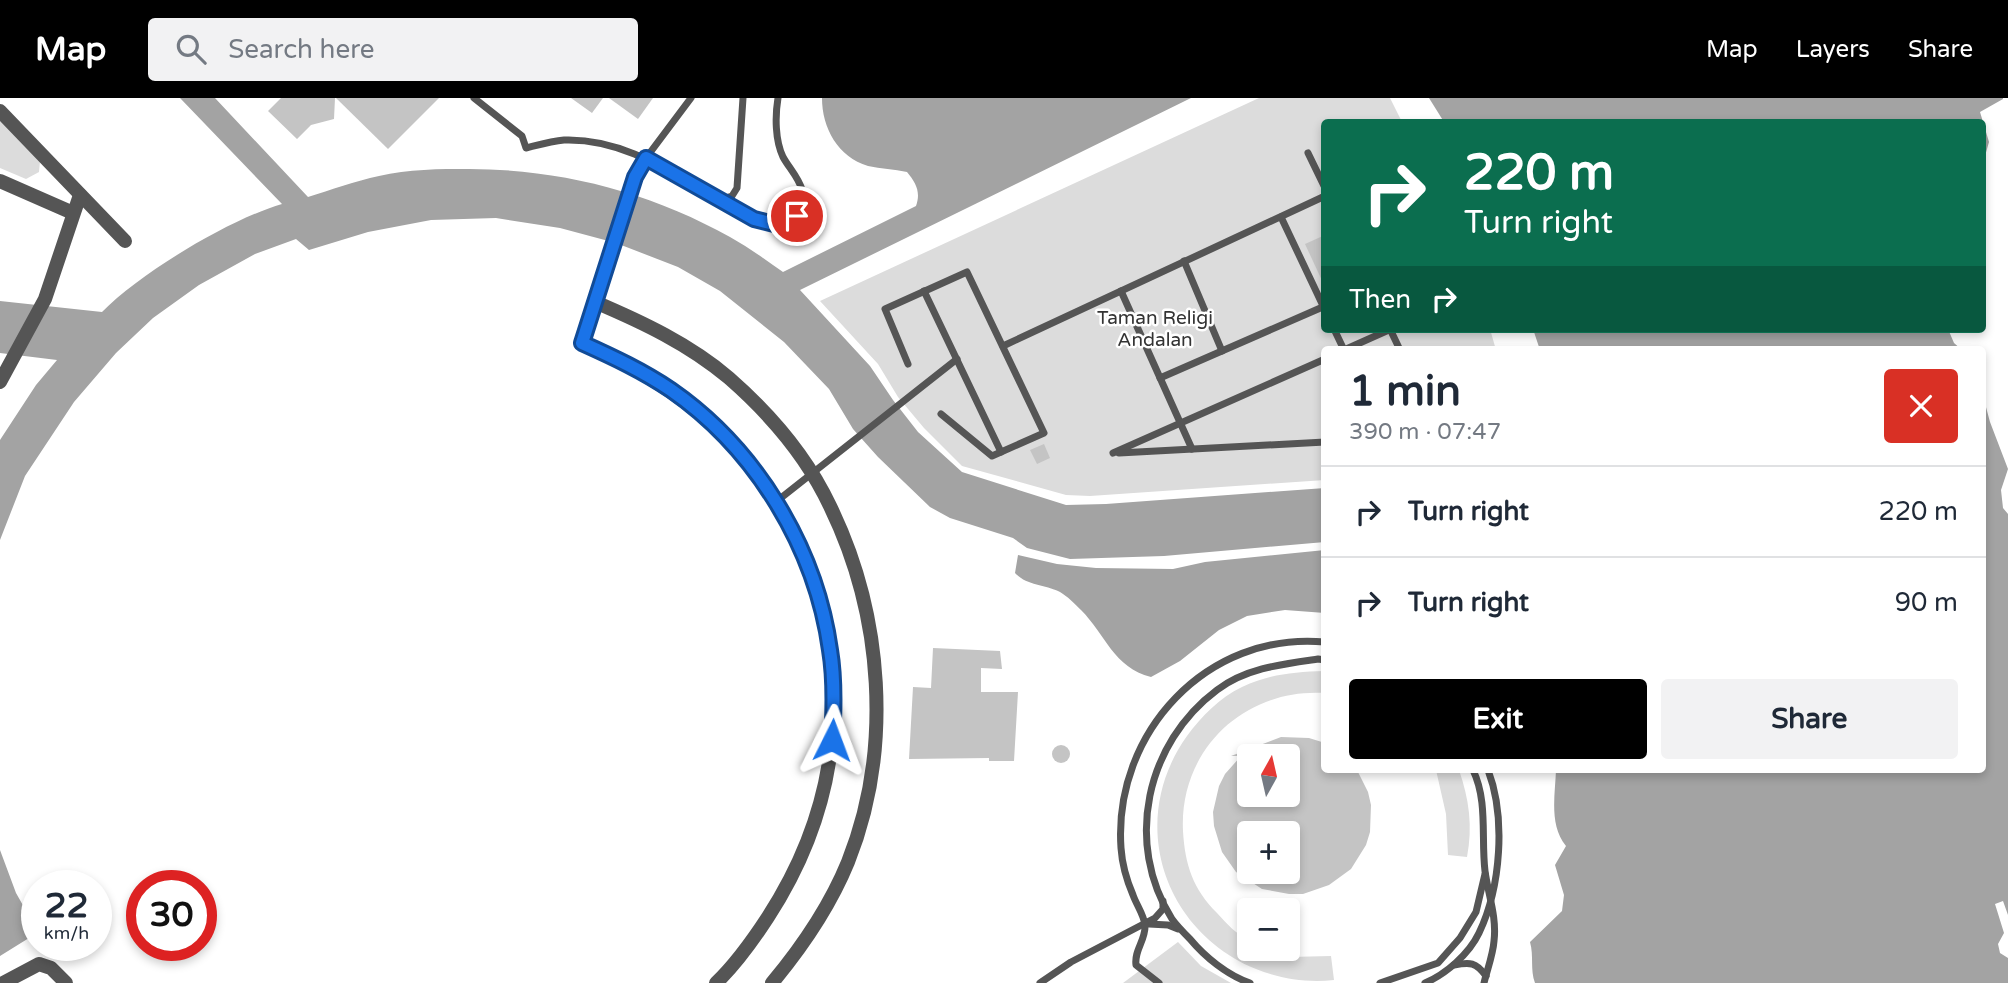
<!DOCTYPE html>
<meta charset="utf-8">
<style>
body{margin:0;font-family:"Varela Round",sans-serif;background:#f2f2f3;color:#1f2937;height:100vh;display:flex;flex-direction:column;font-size:26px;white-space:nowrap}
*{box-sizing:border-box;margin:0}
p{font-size:23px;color:#747a83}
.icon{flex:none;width:38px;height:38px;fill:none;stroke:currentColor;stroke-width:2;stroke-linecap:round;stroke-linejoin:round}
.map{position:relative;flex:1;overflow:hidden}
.side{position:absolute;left:1321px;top:248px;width:665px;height:427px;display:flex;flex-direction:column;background:#fff;border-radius:7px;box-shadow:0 4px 10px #0003}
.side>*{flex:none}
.guide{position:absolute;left:1321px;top:21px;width:665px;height:214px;border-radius:7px;box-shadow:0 4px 10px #0003;background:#0b6e4f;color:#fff;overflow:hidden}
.needle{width:46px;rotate:8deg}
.controls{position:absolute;left:1237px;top:646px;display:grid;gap:14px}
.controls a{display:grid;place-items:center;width:63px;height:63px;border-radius:7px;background:#fff;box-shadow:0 4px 10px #0003;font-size:35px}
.speed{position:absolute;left:21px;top:772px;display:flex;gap:14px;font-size:35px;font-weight:700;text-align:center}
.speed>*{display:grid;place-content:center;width:91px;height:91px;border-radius:50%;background:#fff;box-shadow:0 4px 10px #0003;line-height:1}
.speed small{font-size:18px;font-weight:400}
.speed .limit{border:10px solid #d22;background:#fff;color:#111}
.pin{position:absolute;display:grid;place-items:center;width:60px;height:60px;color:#fff;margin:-30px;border:4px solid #fff;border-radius:50%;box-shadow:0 2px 7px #0007}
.me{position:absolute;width:77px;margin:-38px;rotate:3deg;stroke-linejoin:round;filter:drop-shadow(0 0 5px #0008)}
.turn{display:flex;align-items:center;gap:24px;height:147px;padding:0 28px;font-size:32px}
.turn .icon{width:91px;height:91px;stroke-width:2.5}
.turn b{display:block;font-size:49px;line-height:60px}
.then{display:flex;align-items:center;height:66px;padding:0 28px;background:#0003;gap:14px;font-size:26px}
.round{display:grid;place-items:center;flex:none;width:74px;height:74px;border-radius:7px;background:#f2f2f3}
.headline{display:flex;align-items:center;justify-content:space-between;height:119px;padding:0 28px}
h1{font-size:42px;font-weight:800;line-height:52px}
.button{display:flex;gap:14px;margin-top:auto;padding:14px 28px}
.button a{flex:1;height:80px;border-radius:7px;background:#000;color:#fff;font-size:28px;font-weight:800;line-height:80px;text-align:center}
.button a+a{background:#f2f2f3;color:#1f2937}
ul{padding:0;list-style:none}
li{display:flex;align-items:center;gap:21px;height:91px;padding:0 28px;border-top:2px solid #e0e1e3}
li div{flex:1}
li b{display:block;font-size:26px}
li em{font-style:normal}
header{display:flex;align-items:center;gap:42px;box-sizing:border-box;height:98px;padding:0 35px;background:#000;color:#fff}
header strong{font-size:33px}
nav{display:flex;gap:38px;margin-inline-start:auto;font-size:24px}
.search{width:490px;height:63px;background:#f2f2f3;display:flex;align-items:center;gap:18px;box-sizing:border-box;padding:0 24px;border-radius:7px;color:#747a83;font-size:26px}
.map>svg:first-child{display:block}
</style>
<header>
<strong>Map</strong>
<div class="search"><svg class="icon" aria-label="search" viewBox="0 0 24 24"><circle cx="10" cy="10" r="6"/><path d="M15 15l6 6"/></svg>Search here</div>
<nav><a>Map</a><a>Layers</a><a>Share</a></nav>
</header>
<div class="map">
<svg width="2008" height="885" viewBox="0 0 2008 885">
<rect width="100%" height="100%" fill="#fff"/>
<!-- green -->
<g fill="#dcdcdc">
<path d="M 1259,0 L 1390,0 L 1402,24 L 1325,24 L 1325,231 L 1490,231 L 1496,252 L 1325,252 L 1325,382 L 1090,398 L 1066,397 L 962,368 L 924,330 L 898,299 L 878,266 L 820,203 Z"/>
<path d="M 0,21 L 40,63 L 39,74 L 26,81 L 0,70 Z"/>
<path d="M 1325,573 L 1325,595 C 1244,590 1179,652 1183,733 C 1185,767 1193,791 1217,815 C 1227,826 1236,836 1249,842 L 1250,850 L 1269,851 L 1289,859 L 1331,858 L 1334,882 C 1308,885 1280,881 1256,871 C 1162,832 1127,722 1187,638 C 1201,619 1220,599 1242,589 C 1271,576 1293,574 1325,573 Z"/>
<path d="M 1436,672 L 1459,672 C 1469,701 1473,728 1467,759 L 1448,757 L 1446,716 Z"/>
<path d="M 1178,844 L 1201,868 L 1231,885 L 1123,885 Z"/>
</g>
<!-- water -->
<g fill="#a3a3a3">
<path d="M 180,0 L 215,0 L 308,99 C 331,92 355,83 379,78 C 408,71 440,71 469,71 C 560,71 650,94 730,139 C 748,149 766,162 783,174 L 916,108 C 921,94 916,85 907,74 C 894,71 881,71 868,68 C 838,59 822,30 822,0 L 1191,0 L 800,192 L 870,268 L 893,302 L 918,334 L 962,374 L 1066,407 L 1106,406 L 1325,390 L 1325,444 L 1164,458 L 1070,461 L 1027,450 L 1013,440 L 950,420 L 930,409 L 878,359 L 853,331 L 829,291 L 784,244 L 720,193 L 678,169 L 616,145 L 560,130 L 496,120 L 431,122 L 368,134 L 309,152 L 296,141 L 255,156 L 199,187 L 153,220 L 116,255 L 74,304 L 25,378 L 0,442 L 0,342 L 36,287 L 57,262 L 0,255 L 0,203 L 102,214 C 140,175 230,121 282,106 Z"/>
<path d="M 1429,0 L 2003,0 L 2003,1 L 1980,14 L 1989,44 L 1983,65 L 1983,24 L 1444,24 Z"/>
<path d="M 1533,231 L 1948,231 L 1954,245 L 1962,252 L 1540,252 Z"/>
<path d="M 1983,298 L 1990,324 L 2008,371 L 2001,392 L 2003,410 L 2008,416 L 2008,885 L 1535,885 C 1530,872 1534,858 1530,844 L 1562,813 L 1564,797 L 1555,767 L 1566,748 C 1549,727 1555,698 1556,672 L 1983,672 Z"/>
<path d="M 1325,452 L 1325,515 L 1285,512 L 1247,518 L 1219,532 L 1180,563 L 1151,579 C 1114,570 1105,536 1081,512 C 1075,506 1067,498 1060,494 C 1044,486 1027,488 1015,475 L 1018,457 L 1057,466 L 1096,470 L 1173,471 L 1205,464 Z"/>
<path d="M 0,752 L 16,795 L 37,832 L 37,835 L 0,858 Z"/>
</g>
<!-- pier -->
<path fill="#fff" d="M 2003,803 L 2008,817 L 2008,860 L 2000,855 L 1998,846 L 2004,835 L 1995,806 Z"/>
<!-- building -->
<g fill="#c4c4c4" fill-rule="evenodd">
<path d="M 281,0 L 335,0 L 334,21 L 311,27 L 297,41 L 268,13 Z"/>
<path d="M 336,0 L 439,0 L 388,51 Z"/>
<path d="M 571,0 L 603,0 L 592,15 Z"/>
<path d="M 609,0 L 653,0 L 638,21 Z"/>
<path d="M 1325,137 L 1325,189 L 1305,146 Z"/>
<path d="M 1044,346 L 1050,360 L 1037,366 L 1030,352 Z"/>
<path d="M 933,550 L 1000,553 L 1002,571 L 981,570 L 981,594 L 1018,594 L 1014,663 L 989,663 L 989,660 L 909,661 L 913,589 L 931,590 Z"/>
<path d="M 1281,639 L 1309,640 L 1325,645 L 1325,672 L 1357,672 L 1368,694 L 1371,707 L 1370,734 L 1366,747 L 1351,771 L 1329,787 L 1303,796 L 1289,796 L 1262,791 L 1236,774 L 1222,754 L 1214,728 L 1213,714 L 1219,688 L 1225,676 L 1241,658 L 1231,658 ZM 1250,658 L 1288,658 L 1288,696 L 1250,696 ZM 1250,735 L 1288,735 L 1288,774 L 1250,774 Z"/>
<circle cx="1061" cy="656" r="9"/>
</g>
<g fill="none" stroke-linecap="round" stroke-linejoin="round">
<!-- service -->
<g stroke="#555" stroke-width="7">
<path d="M 474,0 L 522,38 L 526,50 C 538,47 552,43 564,42 C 623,40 670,74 719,102 L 732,98 L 737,90 L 743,0"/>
<path d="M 1308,55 L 1325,90"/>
<path d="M 635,79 L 646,60 L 691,0"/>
<path d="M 719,102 C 739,113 783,146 800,112 C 803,105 805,99 802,92 C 799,80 789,70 783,59 C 775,42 775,18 778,0"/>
<path d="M 1281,119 L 1325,212"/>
<path d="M 1184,163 L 1222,253"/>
<path d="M 924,193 L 1001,354"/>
<path d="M 1121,193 L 1192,351"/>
<path d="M 1334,231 L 1344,252"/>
<path d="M 1390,231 L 1400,252"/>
<path d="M 1003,248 L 1325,98"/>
<path d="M 1344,252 L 1391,231"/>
<path d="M 908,266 L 885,211 L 967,174 L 1044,335 L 992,358 L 941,316"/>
<path d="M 1160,280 L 1325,208"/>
<path d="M 1113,355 L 1325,261"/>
<path d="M 1119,355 L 1325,344"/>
<path d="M 777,403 L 957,261"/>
<path d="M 1473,672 C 1488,703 1481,740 1485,773 C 1488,796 1497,819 1494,843 C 1493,857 1487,872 1484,885"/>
<path d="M 1149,826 L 1168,827 L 1178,831"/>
<path d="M 1454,867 C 1470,864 1476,864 1486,878"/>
<path d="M 1040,885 L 1071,864 L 1155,820 L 1163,811 L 1163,803"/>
<path d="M 1159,885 L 1136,867 C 1134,852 1146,842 1145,827 C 1144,817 1136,806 1133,797 C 1127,783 1122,765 1121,750 C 1113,635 1207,533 1325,544"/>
<path d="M 1250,885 C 1227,877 1205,859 1190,841 C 1184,835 1177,828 1172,821 C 1124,745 1146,645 1217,592 C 1246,570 1283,566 1318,561 L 1325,562"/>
<path d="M 1380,885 L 1438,865 L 1460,840 L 1476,814 L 1485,776"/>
<path d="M 1425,885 C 1446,876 1469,856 1479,835 C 1501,789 1506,719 1488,672"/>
</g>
<!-- minor -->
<g stroke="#555" stroke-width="14">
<path d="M 0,13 L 125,143"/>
<path d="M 635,79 L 582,245 C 658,280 714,317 765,385 C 783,410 797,441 808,470 C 853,590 838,711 768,819 C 753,842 736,866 716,885"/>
<path d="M 0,83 L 73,115"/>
<path d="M 595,204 C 642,224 689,246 729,280 C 769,315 807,359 830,408 C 883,517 893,651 848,764 C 830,808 802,849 772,885"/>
<path d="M 0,284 L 45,201 L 80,97"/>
<path d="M 3,885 L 39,866 L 51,870 L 66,885"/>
</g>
</g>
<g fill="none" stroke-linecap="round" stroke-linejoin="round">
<!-- route casing -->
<g stroke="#114b97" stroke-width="18">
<path id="route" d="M 797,118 L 778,127 L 754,121 L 646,60 L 635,79 L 582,245 C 613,259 643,273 671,292 C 756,351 816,450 830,552 C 835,582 834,612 832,642"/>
</g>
<!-- route -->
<use href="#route" stroke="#1a73e8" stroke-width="12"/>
</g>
<g text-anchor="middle" stroke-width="5" stroke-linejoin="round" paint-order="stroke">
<!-- park labels -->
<g font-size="19" fill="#333" stroke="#fff">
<text x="1155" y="226">Taman Religi<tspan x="1155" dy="22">Andalan</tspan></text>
</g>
</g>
</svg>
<div class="controls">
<a><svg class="needle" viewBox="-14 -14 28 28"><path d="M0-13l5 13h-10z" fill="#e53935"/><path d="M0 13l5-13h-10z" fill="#747a83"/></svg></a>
<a>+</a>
<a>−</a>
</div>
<div class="speed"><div>22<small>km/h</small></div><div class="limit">30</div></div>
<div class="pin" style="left:797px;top:118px;background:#d93025"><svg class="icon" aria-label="arrive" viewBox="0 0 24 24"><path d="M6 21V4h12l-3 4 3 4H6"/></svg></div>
<svg class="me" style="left:832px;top:642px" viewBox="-20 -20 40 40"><path d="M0-17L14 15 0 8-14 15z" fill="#1a73e8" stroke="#fff" stroke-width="4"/></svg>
<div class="guide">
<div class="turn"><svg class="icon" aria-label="right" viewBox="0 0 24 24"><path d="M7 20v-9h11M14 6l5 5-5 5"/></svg><div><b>220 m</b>Turn right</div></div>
<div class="then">Then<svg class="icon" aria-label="right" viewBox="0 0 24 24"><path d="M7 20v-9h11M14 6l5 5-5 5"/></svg></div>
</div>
<section class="side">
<div class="headline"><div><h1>1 min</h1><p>390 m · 07:47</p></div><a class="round" style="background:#d93025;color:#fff"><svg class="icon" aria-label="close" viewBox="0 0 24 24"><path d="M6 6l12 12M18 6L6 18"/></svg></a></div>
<ul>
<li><svg class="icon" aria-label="right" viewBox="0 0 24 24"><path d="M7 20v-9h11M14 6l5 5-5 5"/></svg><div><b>Turn right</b></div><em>220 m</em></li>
<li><svg class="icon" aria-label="right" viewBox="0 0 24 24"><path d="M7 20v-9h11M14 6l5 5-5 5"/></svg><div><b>Turn right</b></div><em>90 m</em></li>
</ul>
<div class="button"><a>Exit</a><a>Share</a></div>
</section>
</div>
